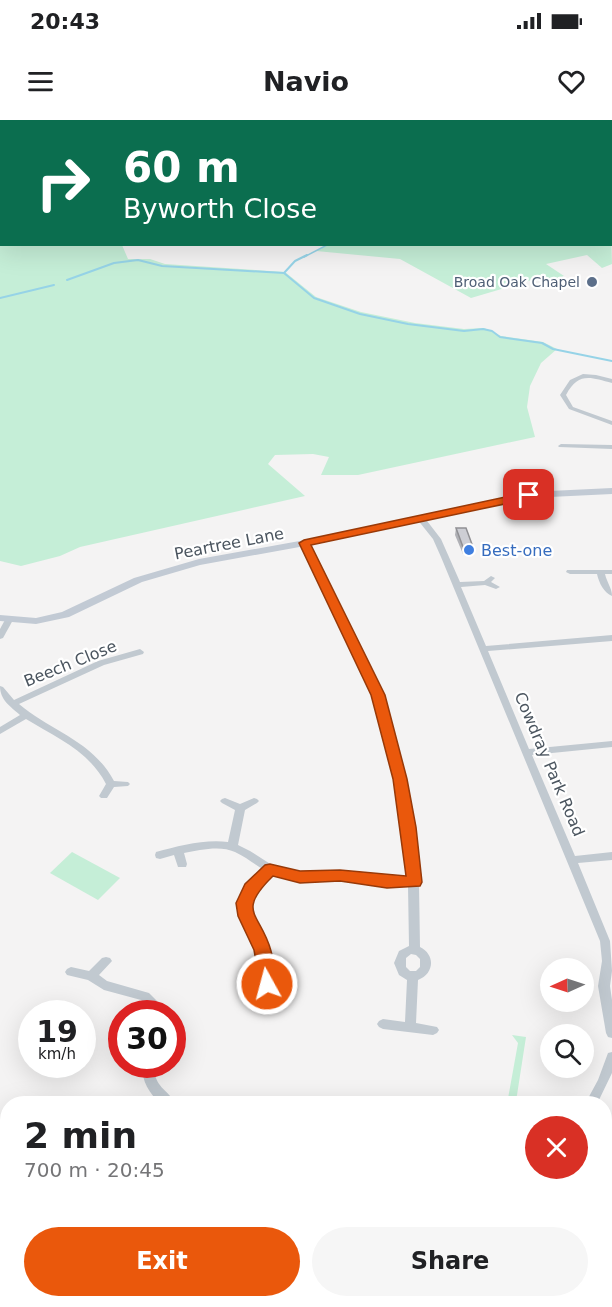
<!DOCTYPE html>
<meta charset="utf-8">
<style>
body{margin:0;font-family:"DejaVu Sans",sans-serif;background:#f6f6f6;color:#202124;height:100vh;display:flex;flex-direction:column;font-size:22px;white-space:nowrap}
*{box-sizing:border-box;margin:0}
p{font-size:20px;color:#757577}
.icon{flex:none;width:33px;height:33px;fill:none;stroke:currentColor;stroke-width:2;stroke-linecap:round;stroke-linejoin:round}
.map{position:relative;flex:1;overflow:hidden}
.drawer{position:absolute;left:0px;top:976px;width:612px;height:212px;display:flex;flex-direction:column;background:#fff;border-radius:24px 24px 0 0;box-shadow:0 6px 24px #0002}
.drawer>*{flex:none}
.banner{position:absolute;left:0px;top:0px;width:612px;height:126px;box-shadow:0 6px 24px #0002;background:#0b6e4f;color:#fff;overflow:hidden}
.needle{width:39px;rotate:267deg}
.buttons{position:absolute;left:540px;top:838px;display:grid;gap:12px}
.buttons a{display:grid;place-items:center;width:54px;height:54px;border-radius:50%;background:#fff;box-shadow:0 6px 24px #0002;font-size:30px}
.speed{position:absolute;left:18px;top:880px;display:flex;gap:12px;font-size:30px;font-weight:700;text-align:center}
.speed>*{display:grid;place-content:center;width:78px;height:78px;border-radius:50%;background:#fff;box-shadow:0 6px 24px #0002;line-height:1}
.speed small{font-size:15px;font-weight:400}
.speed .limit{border:9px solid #d22;background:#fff;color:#111}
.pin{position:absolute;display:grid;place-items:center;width:51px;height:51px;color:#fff;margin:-26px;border-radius:12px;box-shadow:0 3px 9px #0006}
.me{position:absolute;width:66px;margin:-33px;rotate:353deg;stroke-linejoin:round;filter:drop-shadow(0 0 4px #0008)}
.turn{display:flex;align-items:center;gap:21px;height:126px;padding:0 24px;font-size:27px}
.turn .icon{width:78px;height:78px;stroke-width:2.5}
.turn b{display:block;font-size:42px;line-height:51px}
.round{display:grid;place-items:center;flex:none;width:63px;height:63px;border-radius:32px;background:#f6f6f6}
.summary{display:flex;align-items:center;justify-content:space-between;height:102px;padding:0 24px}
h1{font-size:36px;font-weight:800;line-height:45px}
.primary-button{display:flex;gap:12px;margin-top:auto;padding:12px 24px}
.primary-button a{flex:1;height:69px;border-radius:36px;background:#ea580c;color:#fff;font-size:24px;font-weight:800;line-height:69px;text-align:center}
.primary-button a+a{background:#f6f6f6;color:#202124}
.status{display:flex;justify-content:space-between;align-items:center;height:42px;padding:0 30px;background:#fff;direction:ltr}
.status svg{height:16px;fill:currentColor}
header{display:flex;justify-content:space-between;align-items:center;height:78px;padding:0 24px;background:#fff;font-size:27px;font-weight:800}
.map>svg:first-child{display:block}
</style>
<div class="status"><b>20:43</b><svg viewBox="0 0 49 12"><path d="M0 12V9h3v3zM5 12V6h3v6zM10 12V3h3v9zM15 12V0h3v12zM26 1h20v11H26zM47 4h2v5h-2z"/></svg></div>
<header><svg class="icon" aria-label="menu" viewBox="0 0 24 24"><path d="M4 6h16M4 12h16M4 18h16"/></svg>Navio<svg class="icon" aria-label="heart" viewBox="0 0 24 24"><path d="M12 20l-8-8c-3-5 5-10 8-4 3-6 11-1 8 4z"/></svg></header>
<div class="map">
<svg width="612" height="1187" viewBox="0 0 612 1187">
<rect width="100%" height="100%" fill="#f4f3f3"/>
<!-- green -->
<g fill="#c5eed7">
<path d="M 0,21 L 2,124 L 122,125 L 128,139 L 150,139 L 165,144 L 285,152 L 316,177 L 361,192 L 415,203 L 464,209 L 484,208 L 501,216 L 543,222 L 557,229 L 541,243 L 530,266 L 527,287 L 535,317 L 358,355 L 321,355 L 329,337 L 313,334 L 275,335 L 268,344 L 305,376 L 80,427 L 60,436 L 21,446 L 0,441 Z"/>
<path d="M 611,109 L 612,144 L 602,148 L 587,135 L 546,144 L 564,156 L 549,160 L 542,157 L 471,178 L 400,139 L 316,131 L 331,124 L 610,124 Z"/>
<path d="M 72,732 L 120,758 L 98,780 L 50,753 Z"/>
<path d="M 512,915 L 526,917 L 517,975 L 515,984 L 507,984 L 518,923 Z"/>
<path d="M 605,1093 L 612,1099 L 612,1187 L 125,1187 L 119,1181 L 604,1180 Z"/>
</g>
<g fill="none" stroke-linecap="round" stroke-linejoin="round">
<!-- stream-far1 -->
<path stroke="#96d3e7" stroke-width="1.5" d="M 304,137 L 329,124"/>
<!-- stream -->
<g stroke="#96d3e7" stroke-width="2">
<path d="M 284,153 L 295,141 L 307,135"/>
<path d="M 67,160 L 114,143 L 138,140 L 162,146 L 284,153 L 314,178 L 360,194 L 408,204 L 464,211 L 483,209 L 492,211 L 500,217 L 542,223 L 553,229 L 612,241"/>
<path d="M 0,178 L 54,165"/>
</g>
<!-- street -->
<g fill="#c1c9d0" fill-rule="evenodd">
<path d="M 258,0 L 274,0 L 269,2 L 247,2 Z"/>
<rect x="462" y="0" width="4" height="2"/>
<path d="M 546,0 L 550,0 L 552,2 L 547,2 Z"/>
<path d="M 595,0 L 599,0 L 601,2 L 596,2 Z"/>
<rect x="610" y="5" width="2" height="2"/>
<rect x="0" y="7" width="2" height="2"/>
<rect x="0" y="19" width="2" height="2"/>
<rect x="610" y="21" width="2" height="2"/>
<rect x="610" y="76" width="2" height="3"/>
<path d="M 583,254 L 596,255 L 612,259 L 612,263 C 590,257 578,252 566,275 L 573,287 L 612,301 L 612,305 L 569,289 L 560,275 L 570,260 Z"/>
<path d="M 561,324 L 612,325 L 612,329 L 559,327 L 558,326 Z"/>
<path d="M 418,397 L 424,397 L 441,419 L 460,462 L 484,461 L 491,456 L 495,458 L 491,462 L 500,467 L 496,469 L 485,465 L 461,467 L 486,526 L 612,515 L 612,521 L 488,531 L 529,629 L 612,621 L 612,627 L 532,635 L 575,736 L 612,732 L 612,740 L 578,743 L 610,821 L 612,851 L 610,866 L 612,880 L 612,918 L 608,917 L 606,913 L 598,866 L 602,841 L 600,821 L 441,437 L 433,419 L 417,399 Z"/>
<path d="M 302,421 L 308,421 L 309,423 L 372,551 L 382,575 L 393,606 L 408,669 L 413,701 L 418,759 L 420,762 L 419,765 L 420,827 C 436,835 434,854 418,860 L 416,903 L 437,907 L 439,910 L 437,913 L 433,915 L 383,909 L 379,907 L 377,904 L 379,901 L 383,899 L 405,902 L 407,860 L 399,855 L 394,843 L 399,831 L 409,826 L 408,766 L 350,760 L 293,760 L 272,754 C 265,761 257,767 253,775 C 243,794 262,810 267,827 C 271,838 272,849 272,860 L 293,862 L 295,865 L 293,868 L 289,870 L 271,869 L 267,882 L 263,884 L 259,882 C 257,876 259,871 260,864 C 261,856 260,848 259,841 C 252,796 216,794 264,750 C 254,744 246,737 235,732 C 220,725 200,730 184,733 L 187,744 L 186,747 L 178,747 L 174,735 L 160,739 L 156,738 L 155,735 L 156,732 C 179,726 204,719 228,722 L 235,690 L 222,683 L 220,681 L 222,679 L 225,678 L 240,684 L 254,678 L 257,679 L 259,681 L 257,683 L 245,690 L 238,725 L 250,731 L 275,747 L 286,751 L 300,753 L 350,752 L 408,758 L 403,701 L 398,669 L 384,606 L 374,575 L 364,551 L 306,434 L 301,423 ZM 411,834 L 416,835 L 420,839 L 420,847 L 416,851 L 410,851 L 406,847 L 406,838 Z"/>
<path d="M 567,450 L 612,450 L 612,454 L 605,454 C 607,463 612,468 612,476 C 604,473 599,463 597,454 L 570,454 L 566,452 Z"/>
<path d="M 6,498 L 9,498 L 13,500 L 3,518 L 0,519 L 0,509 Z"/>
<path d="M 140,529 L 144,532 L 143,534 L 104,545 L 19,584 C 52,612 92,620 114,661 L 128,662 L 130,664 L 128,666 L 114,667 L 107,678 L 101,678 L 99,676 L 106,664 C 89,631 57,618 26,599 L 0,614 L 0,607 L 20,595 C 10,586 0,580 0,566 L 3,567 L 14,580 L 98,541 Z"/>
<path d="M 106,837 L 110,838 L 112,841 L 99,855 L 107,861 L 149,873 L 157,881 L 163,894 L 151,894 L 148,887 L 141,880 L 104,870 L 88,860 L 67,855 L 65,852 L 67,849 L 71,847 L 89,851 L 102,838 Z"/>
<path d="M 612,932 L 612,953 L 597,984 L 585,984 L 598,960 L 608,933 Z"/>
<path d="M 142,945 L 154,945 C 154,968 167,968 176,984 L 161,984 C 149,973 142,962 142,945 Z"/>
</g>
<!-- secondary -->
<path fill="#c2cad4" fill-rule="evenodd" d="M 612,368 L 612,374 L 529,378 L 305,426 L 200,445 L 142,462 L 69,497 L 36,504 L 0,501 L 0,495 L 36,498 L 62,492 L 134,458 L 199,439 L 305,420 L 529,372 Z"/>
</g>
<!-- wall -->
<path fill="#b0b1b6" d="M 456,408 L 473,427 L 472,433 L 463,434 L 455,415 Z"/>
<!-- building -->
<path fill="#cdced4" stroke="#909094" stroke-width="1.5" d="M 456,408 L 466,408 L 473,427 L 463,427 Z"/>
<!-- route -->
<path fill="#ea580c" stroke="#983908" stroke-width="1.5" d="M 529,372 L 533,373 L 533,378 L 311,425 L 385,575 L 407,659 L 416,707 L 422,762 L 420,766 L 387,768 L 340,761 L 300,763 L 273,756 C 235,793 261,793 271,831 C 274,842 274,853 276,864 L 273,869 L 267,871 L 261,869 L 254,830 L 238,796 L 236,783 L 245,764 L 265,745 L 270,744 L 300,751 L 340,750 L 406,756 L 393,659 L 371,575 L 299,423 L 304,420 Z"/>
<!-- markers -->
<circle fill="#5c6f8a" stroke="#fff" stroke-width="2" cx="592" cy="162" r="6"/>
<circle fill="#3f7fe0" stroke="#fff" stroke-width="2" cx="469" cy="430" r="6"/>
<g text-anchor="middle" stroke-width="4.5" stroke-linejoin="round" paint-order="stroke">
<!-- far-service labels -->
<g font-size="14" fill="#4e5e75" stroke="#fff" text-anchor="end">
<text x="580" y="167">Broad Oak Chapel</text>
</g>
<!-- street labels -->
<g font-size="16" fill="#4b555f" stroke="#fff">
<text transform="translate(229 423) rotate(-11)" y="6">Peartree Lane</text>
<text transform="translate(70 543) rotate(-22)" y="6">Beech Close</text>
<text transform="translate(550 644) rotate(67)" y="6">Cowdray Park Road</text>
</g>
<!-- shop labels -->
<g font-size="16" fill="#366cbe" stroke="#fff" text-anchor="start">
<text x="481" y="436">Best-one</text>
</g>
</g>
</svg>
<div class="buttons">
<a><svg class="needle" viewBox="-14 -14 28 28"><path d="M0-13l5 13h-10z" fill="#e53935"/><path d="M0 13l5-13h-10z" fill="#757577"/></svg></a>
<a><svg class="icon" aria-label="search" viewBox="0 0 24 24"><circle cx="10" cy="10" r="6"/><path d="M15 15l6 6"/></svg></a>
</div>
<div class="speed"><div>19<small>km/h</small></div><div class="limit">30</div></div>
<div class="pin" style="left:529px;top:375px;background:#d93025"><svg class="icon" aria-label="arrive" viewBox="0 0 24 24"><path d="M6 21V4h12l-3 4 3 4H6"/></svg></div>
<svg class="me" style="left:267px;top:864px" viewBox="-20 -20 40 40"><circle r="17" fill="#ea580c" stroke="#fff" stroke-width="3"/><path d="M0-11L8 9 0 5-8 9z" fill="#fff"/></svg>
<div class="banner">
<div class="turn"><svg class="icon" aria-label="right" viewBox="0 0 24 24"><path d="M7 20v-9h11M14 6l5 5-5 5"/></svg><div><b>60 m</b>Byworth Close</div></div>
</div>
<section class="drawer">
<div class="summary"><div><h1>2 min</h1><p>700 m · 20:45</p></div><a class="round" style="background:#d93025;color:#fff"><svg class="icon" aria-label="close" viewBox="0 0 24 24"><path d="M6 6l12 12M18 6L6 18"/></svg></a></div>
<div class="primary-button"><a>Exit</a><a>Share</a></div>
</section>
</div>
